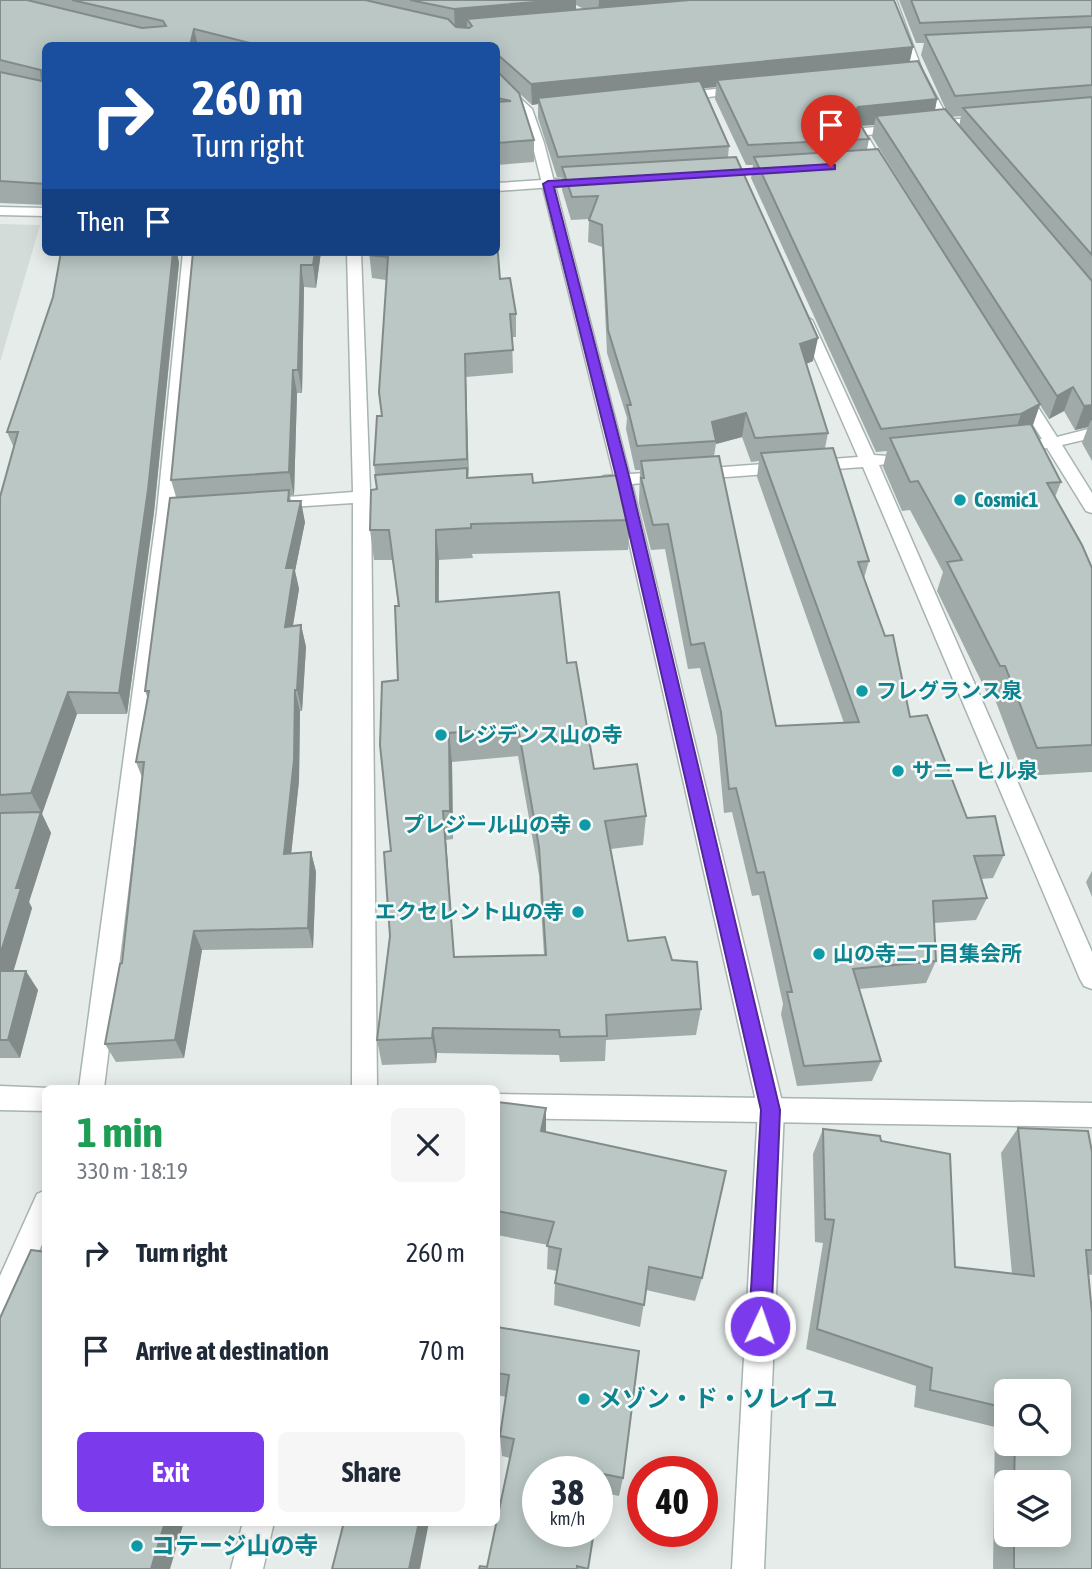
<!DOCTYPE html>
<meta charset="utf-8">
<style>
body{margin:0;font-family:"Asap Condensed","Noto Sans JP",sans-serif;background:#f6f6f7;color:#1f2937;height:100vh;display:flex;flex-direction:column;font-size:26px;white-space:nowrap}
*{box-sizing:border-box;margin:0}
p{font-size:23px;color:#747a83}
.icon{flex:none;width:38px;height:38px;fill:none;stroke:currentColor;stroke-width:2;stroke-linecap:round;stroke-linejoin:round}
.map{position:relative;flex:1;overflow:hidden}
.drawer{position:absolute;left:42px;top:1085px;width:458px;height:441px;display:flex;flex-direction:column;background:#fff;border-radius:10px;box-shadow:0 4px 18px #0003}
.drawer>*{flex:none}
.guide{position:absolute;left:42px;top:42px;width:458px;height:214px;border-radius:10px;box-shadow:0 4px 18px #0003;background:#1a4fa0;color:#fff;overflow:hidden}
.tools{position:absolute;left:994px;top:1379px;display:grid;gap:14px}
.tools a{display:grid;place-items:center;width:77px;height:77px;border-radius:10px;background:#fff;box-shadow:0 4px 18px #0003;font-size:35px}
.speed{position:absolute;left:522px;top:1456px;display:flex;gap:14px;font-size:35px;font-weight:700;text-align:center}
.speed>*{display:grid;place-content:center;width:91px;height:91px;border-radius:50%;background:#fff;box-shadow:0 4px 18px #0003;line-height:1}
.speed small{font-size:18px;font-weight:400}
.speed .limit{border:10px solid #d22;background:#fff;color:#111}
.pin{position:absolute;display:grid;place-items:center;width:60px;height:60px;color:#fff;margin:-72px -30px;border-radius:50% 50% 50% 0;rotate:-45deg;box-shadow:0 0 7px #0007}
.pin .icon{rotate:45deg}
.me{position:absolute;width:77px;margin:-38px;rotate:3deg;stroke-linejoin:round;filter:drop-shadow(0 0 5px #0008)}
.turn{display:flex;align-items:center;gap:24px;height:147px;padding:0 35px;font-size:32px}
.turn .icon{width:91px;height:91px;stroke-width:2.5}
.turn b{display:block;font-size:49px;line-height:60px}
.then{display:flex;align-items:center;height:66px;padding:0 35px;background:#0003;gap:14px;font-size:26px}
.round{display:grid;place-items:center;flex:none;width:74px;height:74px;border-radius:10px;background:#f6f6f7}
.headline{display:flex;align-items:center;justify-content:space-between;height:119px;padding:0 35px}
h1{font-size:42px;font-weight:700;line-height:52px;color:#1e9e55}
.primary-button{display:flex;gap:14px;margin-top:auto;padding:14px 35px}
.primary-button a{flex:1;height:80px;border-radius:10px;background:#7c3aed;color:#fff;font-size:28px;font-weight:700;line-height:80px;text-align:center}
.primary-button a+a{background:#f6f6f7;color:#1f2937}
ul{padding:0;list-style:none}
li{display:flex;align-items:center;gap:21px;height:98px;padding:0 35px}
li div{flex:1}
li b{display:block;font-size:26px}
li em{font-style:normal}
.map>svg:first-child{display:block}
</style>
<div class="map">
<svg width="1092" height="1569" viewBox="0 0 1092 1569">
<rect width="100%" height="100%" fill="#e5ecea"/>
<!-- built -->
<path fill="#d3dcd9" d="M 0,224 L 40,225 L 0,362 Z"/>
<g fill="none" stroke-linecap="round" stroke-linejoin="round">
<!-- minor casing -->
<g stroke="#a8b4b2" stroke-width="3">
<g id="minor">
<path d="M 886,0 L 896,0 L 922,70 L 949,120 L 989,116 L 995,120 L 989,124 L 954,127 L 959,134 L 953,138 L 942,128 L 867,135 L 889,173 L 883,177 L 877,173 L 853,132 L 855,129 L 937,121 L 911,70 Z"/>
<path d="M 743,86 L 747,88 L 747,92 L 678,101 L 672,97 L 678,93 Z"/>
<path d="M 589,177 L 595,181 L 594,184 L 497,191 L 497,183 Z"/>
<path d="M 0,207 L 46,208 L 46,216 L 0,215 Z"/>
<path d="M 183,252 L 197,252 L 175,512 L 104,1088 L 79,1088 L 157,512 Z"/>
<path d="M 347,252 L 361,252 L 370,491 L 400,489 L 409,494 L 400,499 L 371,502 L 377,1088 L 352,1088 L 353,503 L 275,508 L 266,503 L 275,498 L 353,492 Z"/>
<path d="M 805,316 L 812,320 L 874,455 L 888,456 L 890,460 L 888,464 L 879,465 L 1092,952 L 1092,989 L 1084,986 L 1080,979 L 863,467 L 604,486 L 596,481 L 604,476 L 858,457 L 798,320 Z"/>
<path d="M 1021,388 L 1027,390 L 1057,437 L 1092,428 L 1092,438 L 1062,445 L 1092,493 L 1092,513 L 1086,511 L 1047,448 L 1015,452 L 1007,447 L 1015,442 L 1042,439 L 1013,393 Z"/>
<path d="M 0,1086 L 49,1088 L 46,1088 L 46,1111 L 0,1110 Z"/>
<path d="M 497,1094 L 1092,1103 L 1092,1127 L 497,1118 Z"/>
<path d="M 46,1190 L 46,1235 L 10,1318 L 0,1322 L 0,1276 L 37,1194 Z"/>
<path d="M 243,1522 L 274,1522 L 263,1569 L 231,1569 Z"/>
</g>
</g>
<!-- tertiary casing -->
<g stroke="#a8b4b2" stroke-width="3">
<path id="tertiary" d="M 497,77 L 532,109 L 544,143 L 631,480 L 784,1110 L 764,1569 L 732,1569 L 758,1110 L 615,480 L 532,143 L 522,113 L 497,87 Z"/>
</g>
<!-- minor -->
<use href="#minor" fill="#fff" fill-rule="evenodd"/>
<!-- tertiary -->
<use href="#tertiary" fill="#fff" fill-rule="evenodd"/>
</g>
<!-- wall -->
<g fill="#a0aba9" fill-rule="evenodd">
<path d="M 0,0 L 894,0 L 913,47 L 910,61 L 937,99 L 935,110 L 947,112 L 921,55 L 924,43 L 916,43 L 899,0 L 1092,0 L 1092,461 L 1082,443 L 1088,427 L 1075,430 L 1064,411 L 1049,419 L 1040,405 L 1032,427 L 1061,482 L 1055,497 L 1092,568 L 1092,772 L 1024,776 L 993,694 L 988,695 L 937,591 L 943,572 L 910,510 L 902,511 L 883,467 L 887,451 L 876,452 L 751,178 L 753,165 L 746,165 L 715,99 L 716,87 L 703,88 L 729,146 L 728,157 L 813,361 L 806,364 L 828,433 L 825,448 L 869,561 L 864,578 L 910,717 L 967,818 L 1004,855 L 993,878 L 981,879 L 987,898 L 976,920 L 934,923 L 936,961 L 926,983 L 859,989 L 881,1061 L 872,1081 L 797,1086 L 781,1014 L 783,1004 L 759,895 L 752,896 L 732,812 L 724,813 L 717,736 L 700,668 L 688,669 L 665,549 L 651,550 L 639,503 L 640,470 L 635,470 L 626,429 L 627,418 L 607,353 L 602,247 L 588,242 L 589,219 L 571,220 L 562,190 L 562,177 L 557,177 L 538,118 L 538,104 L 532,105 L 520,94 L 534,140 L 534,162 L 497,165 L 497,46 L 46,46 L 46,205 L 0,203 ZM 576,5 L 584,9 L 576,10 ZM 961,116 L 959,126 L 951,117 ZM 874,125 L 872,137 L 974,300 L 867,150 L 869,139 L 862,126 ZM 742,437 L 751,462 L 759,461 L 757,477 L 844,723 L 776,726 L 714,456 L 716,444 Z"/>
<path d="M 61,252 L 177,252 L 179,263 L 154,512 L 127,714 L 77,714 L 42,814 L 51,833 L 29,902 L 32,908 L 13,971 L 38,990 L 20,1058 L 0,1058 L 0,497 L 14,448 L 7,432 L 53,297 Z"/>
<path d="M 193,252 L 321,252 L 316,288 L 304,287 L 302,393 L 297,393 L 294,495 L 290,496 L 291,501 L 305,522 L 295,571 L 299,589 L 293,626 L 301,625 L 306,647 L 302,711 L 300,711 L 299,781 L 291,853 L 311,852 L 316,872 L 313,948 L 202,950 L 184,1058 L 116,1062 L 105,1044 L 122,963 L 143,780 L 136,762 L 148,699 L 145,691 L 176,497 L 171,480 Z"/>
<path d="M 369,252 L 500,279 L 516,314 L 516,337 L 512,337 L 513,373 L 466,377 L 468,478 L 533,483 L 630,520 L 628,550 L 472,554 L 473,558 L 439,560 L 439,602 L 567,663 L 594,769 L 646,816 L 643,845 L 611,849 L 628,941 L 672,960 L 701,1009 L 696,1035 L 606,1040 L 605,1061 L 560,1062 L 559,1055 L 437,1053 L 436,1063 L 382,1065 L 377,1040 L 390,936 L 391,851 L 398,680 L 398,606 L 393,560 L 374,560 L 370,530 L 377,489 L 374,465 L 382,416 L 386,280 L 372,278 ZM 518,756 L 539,875 L 544,955 L 454,957 L 446,840 L 453,839 L 452,762 Z"/>
<path d="M 1092,871 L 1092,897 L 1086,882 Z"/>
<path d="M 497,1102 L 546,1132 L 702,1278 L 695,1301 L 646,1290 L 640,1327 L 554,1305 L 555,1283 L 557,1271 L 547,1269 L 548,1245 L 497,1235 Z"/>
<path d="M 1018,1128 L 1092,1152 L 1092,1275 L 1088,1274 L 1092,1569 L 993,1569 L 995,1427 L 914,1407 L 916,1386 L 806,1349 L 823,1243 L 815,1242 L 813,1154 L 823,1129 L 881,1141 L 955,1267 L 1012,1274 L 1001,1153 ZM 1006,1391 L 1059,1444 L 1006,1444 ZM 1006,1482 L 1059,1482 L 1059,1535 L 1006,1535 Z"/>
<path d="M 497,1327 L 623,1478 L 619,1496 L 600,1492 L 588,1569 L 479,1569 L 487,1567 L 510,1458 L 502,1456 L 500,1436 L 506,1397 L 497,1395 Z"/>
</g>
<!-- shaded-wall -->
<g fill="#828b89">
<path d="M 558,0 L 576,0 L 576,18 L 472,26 L 467,19 L 467,28 L 455,29 L 454,9 Z"/>
<path d="M 599,0 L 783,0 L 598,16 Z"/>
<path d="M 194,29 L 198,46 L 190,46 Z"/>
<path d="M 913,47 L 908,68 L 717,80 L 716,87 L 540,104 L 538,98 L 538,104 L 532,105 L 531,84 Z"/>
<path d="M 937,99 L 933,119 L 876,116 L 874,125 L 855,126 L 854,114 L 858,107 Z"/>
<path d="M 173,252 L 177,252 L 179,263 L 154,512 L 127,714 L 119,693 Z"/>
<path d="M 315,252 L 321,252 L 316,288 L 313,265 Z"/>
<path d="M 301,265 L 304,287 L 302,393 L 298,370 Z"/>
<path d="M 818,338 L 813,361 L 796,368 L 800,344 Z"/>
<path d="M 465,354 L 466,377 L 469,482 L 467,459 Z"/>
<path d="M 293,370 L 297,393 L 294,495 L 289,472 Z"/>
<path d="M 1073,387 L 1064,411 L 1049,419 L 1057,396 Z"/>
<path d="M 1040,404 L 1032,428 L 1013,438 L 1021,414 Z"/>
<path d="M 1092,405 L 1092,421 L 1091,420 L 1088,427 L 1075,430 L 1084,406 Z"/>
<path d="M 746,413 L 742,437 L 716,444 L 716,441 L 712,422 Z"/>
<path d="M 301,501 L 305,522 L 295,571 L 299,589 L 289,648 L 285,627 L 286,568 Z"/>
<path d="M 436,530 L 439,560 L 438,632 L 436,602 Z"/>
<path d="M 301,625 L 306,647 L 302,711 L 297,690 Z"/>
<path d="M 295,690 L 300,711 L 299,781 L 289,874 L 284,854 Z"/>
<path d="M 68,692 L 77,714 L 42,814 L 51,833 L 29,902 L 32,908 L 8,990 L 0,978 L 0,955 L 16,888 L 41,812 L 31,793 Z"/>
<path d="M 449,733 L 452,762 L 453,839 L 450,811 Z"/>
<path d="M 443,811 L 446,840 L 456,983 L 454,957 Z"/>
<path d="M 311,852 L 316,872 L 313,948 L 308,928 Z"/>
<path d="M 194,931 L 202,950 L 184,1058 L 175,1040 Z"/>
<path d="M 26,971 L 38,990 L 20,1058 L 8,1040 Z"/>
<path d="M 433,1028 L 437,1053 L 436,1063 L 432,1038 Z"/>
<path d="M 546,1108 L 546,1135 L 541,1131 Z"/>
<path d="M 165,1522 L 184,1522 L 170,1569 L 151,1569 Z"/>
<path d="M 419,1522 L 429,1522 L 420,1569 L 409,1569 Z"/>
</g>
<!-- building -->
<g fill="#bac7c4" stroke="#828b89" stroke-width="2" fill-rule="evenodd">
<path d="M 0,0 L 27,0 L 142,28 L 166,26 L 163,21 L 72,0 L 365,0 L 448,19 L 456,27 L 469,28 L 472,26 L 467,19 L 690,0 L 894,0 L 913,47 L 531,84 L 497,54 L 497,46 L 262,46 L 194,29 L 190,46 L 46,46 L 46,184 L 0,181 L 0,72 L 42,81 L 41,70 L 0,60 Z"/>
<path d="M 410,0 L 558,0 L 454,9 Z"/>
<path d="M 911,0 L 1092,0 L 1092,16 L 920,23 Z"/>
<path d="M 1092,27 L 1092,85 L 955,96 L 925,35 Z"/>
<path d="M 918,61 L 937,99 L 858,107 L 854,114 L 869,139 L 748,145 L 717,80 Z"/>
<path d="M 497,71 L 519,93 L 534,140 L 497,143 L 497,102 L 511,101 L 497,98 Z"/>
<path d="M 700,81 L 729,146 L 558,157 L 538,98 Z"/>
<path d="M 1092,97 L 1092,255 L 963,108 Z"/>
<path d="M 945,109 L 1092,281 L 1092,405 L 1084,406 L 1073,387 L 1057,396 L 876,116 Z"/>
<path d="M 878,149 L 1040,404 L 1021,414 L 881,429 L 754,157 Z"/>
<path d="M 736,157 L 818,338 L 800,344 L 828,433 L 755,438 L 746,413 L 712,422 L 716,441 L 637,446 L 627,405 L 631,405 L 608,330 L 602,225 L 589,220 L 598,196 L 572,197 L 562,167 Z"/>
<path d="M 497,242 L 500,279 L 510,278 L 516,314 L 510,314 L 513,350 L 465,354 L 467,459 L 374,465 L 377,416 L 382,416 L 379,392 L 388,257 L 369,255 L 369,252 L 497,252 Z"/>
<path d="M 61,252 L 173,252 L 148,490 L 119,693 L 68,692 L 31,793 L 0,795 L 0,497 L 18,432 L 7,432 L 53,297 Z"/>
<path d="M 193,252 L 315,252 L 313,265 L 301,265 L 298,370 L 293,370 L 289,472 L 171,480 Z"/>
<path d="M 1031,424 L 1061,482 L 1047,483 L 1082,545 L 1092,568 L 1092,745 L 1037,748 L 1005,666 L 1000,666 L 947,562 L 962,560 L 918,481 L 910,482 L 890,438 Z"/>
<path d="M 833,448 L 869,561 L 858,562 L 885,636 L 893,635 L 910,717 L 927,715 L 967,818 L 995,816 L 1004,855 L 974,856 L 987,898 L 933,901 L 936,961 L 853,969 L 881,1061 L 804,1066 L 787,992 L 792,992 L 764,872 L 757,873 L 736,788 L 729,789 L 721,712 L 704,643 L 691,645 L 668,524 L 653,525 L 641,478 L 644,478 L 641,461 L 719,456 L 776,726 L 859,722 L 761,453 Z"/>
<path d="M 467,468 L 467,478 L 532,474 L 533,483 L 620,475 L 630,520 L 471,524 L 471,528 L 436,530 L 436,602 L 559,592 L 567,663 L 576,662 L 594,769 L 637,764 L 646,816 L 605,821 L 628,941 L 665,937 L 672,960 L 697,962 L 701,1009 L 606,1015 L 607,1036 L 560,1037 L 559,1030 L 433,1028 L 432,1038 L 377,1040 L 390,936 L 384,852 L 391,851 L 380,745 L 382,682 L 398,680 L 395,606 L 399,606 L 389,530 L 370,530 L 371,490 L 377,489 L 375,475 ZM 518,727 L 539,847 L 546,955 L 454,957 L 443,811 L 450,811 L 449,733 Z"/>
<path d="M 289,490 L 288,501 L 301,501 L 286,568 L 294,568 L 285,627 L 301,625 L 297,690 L 295,690 L 294,760 L 284,854 L 311,852 L 308,928 L 194,931 L 175,1040 L 105,1044 L 120,964 L 122,963 L 144,762 L 136,762 L 149,691 L 145,691 L 170,498 Z"/>
<path d="M 41,812 L 16,888 L 21,888 L 0,955 L 0,813 Z"/>
<path d="M 0,971 L 26,971 L 8,1040 L 0,1040 Z"/>
<path d="M 497,1102 L 546,1108 L 541,1131 L 726,1171 L 702,1278 L 649,1267 L 644,1305 L 555,1283 L 561,1249 L 547,1246 L 554,1222 L 497,1211 Z"/>
<path d="M 1018,1128 L 1088,1131 L 1092,1152 L 1092,1250 L 1086,1250 L 1092,1313 L 1092,1569 L 1014,1569 L 1014,1535 L 1059,1535 L 1059,1482 L 1014,1482 L 1015,1444 L 1059,1444 L 1059,1391 L 1006,1391 L 1006,1408 L 930,1390 L 932,1368 L 817,1329 L 834,1220 L 825,1219 L 823,1129 L 880,1136 L 881,1141 L 950,1154 L 955,1267 L 1034,1276 Z"/>
<path d="M 31,1250 L 46,1252 L 46,1522 L 165,1522 L 151,1569 L 0,1569 L 0,1318 Z"/>
<path d="M 497,1327 L 639,1351 L 623,1478 L 603,1474 L 597,1512 L 597,1472 L 537,1472 L 537,1531 L 594,1531 L 588,1569 L 577,1566 L 577,1569 L 479,1569 L 480,1566 L 487,1567 L 514,1439 L 500,1436 L 509,1375 L 497,1373 Z"/>
<path d="M 344,1522 L 419,1522 L 409,1569 L 332,1569 Z"/>
</g>
<!-- route -->
<path fill="#7c3aed" stroke="#51269a" stroke-width="2" d="M 831,164 L 835,165 L 835,169 L 554,187 L 630,480 L 780,1110 L 771,1326 L 768,1334 L 760,1337 L 752,1334 L 749,1326 L 761,1110 L 617,480 L 543,184 L 548,181 Z"/>
<!-- markers -->
<g fill="#0f9aa8" stroke="#f5f9f8" stroke-width="2.5">
<circle cx="960" cy="500" r="7"/>
<circle cx="862" cy="691" r="7"/>
<circle cx="441" cy="735" r="7"/>
<circle cx="898" cy="771" r="7"/>
<circle cx="585" cy="825" r="7"/>
<circle cx="578" cy="912" r="7"/>
<circle cx="819" cy="954" r="7"/>
<circle cx="584" cy="1399" r="7"/>
<circle cx="137" cy="1546" r="7"/>
</g>
<g text-anchor="middle" stroke-width="5" stroke-linejoin="round" paint-order="stroke">
<!-- culture labels -->
<g font-size="21" font-weight="bold" fill="#0d838f" stroke="#f5f9f8" text-anchor="start">
<text x="974" y="507">Cosmic1</text>
<text x="876" y="698">フレグランス泉</text>
<text x="455" y="742">レジデンス山の寺</text>
<text x="912" y="778">サニーヒル泉</text>
<text x="571" y="832" text-anchor="end">プレジール山の寺</text>
<text x="564" y="919" text-anchor="end">エクセレント山の寺</text>
<text x="833" y="961">山の寺二丁目集会所</text>
</g>
<!-- near-culture labels -->
<g font-size="24" font-weight="bold" fill="#0d838f" stroke="#f5f9f8" text-anchor="start">
<text x="598" y="1407">メゾン・ド・ソレイユ</text>
<text x="151" y="1554">コテージ山の寺</text>
</g>
</g>
</svg>
<div class="tools">
<a><svg class="icon" aria-label="search" viewBox="0 0 24 24"><circle cx="10" cy="10" r="6"/><path d="M15 15l6 6"/></svg></a>
<a><svg class="icon" aria-label="layers" viewBox="0 0 24 24"><path d="M12 4l9 5-9 5-9-5zM3 14l9 5 9-5"/></svg></a>
</div>
<div class="speed"><div>38<small>km/h</small></div><div class="limit">40</div></div>
<div class="pin" style="left:831px;top:167px;background:#d93025"><svg class="icon" aria-label="arrive" viewBox="0 0 24 24"><path d="M6 21V4h12l-3 4 3 4H6"/></svg></div>
<svg class="me" style="left:760px;top:1326px" viewBox="-20 -20 40 40"><circle r="17" fill="#7c3aed" stroke="#fff" stroke-width="3"/><path d="M0-11L8 9 0 5-8 9z" fill="#fff"/></svg>
<div class="guide">
<div class="turn"><svg class="icon" aria-label="right" viewBox="0 0 24 24"><path d="M7 20v-9h11M14 6l5 5-5 5"/></svg><div><b>260 m</b>Turn right</div></div>
<div class="then">Then<svg class="icon" aria-label="arrive" viewBox="0 0 24 24"><path d="M6 21V4h12l-3 4 3 4H6"/></svg></div>
</div>
<section class="drawer">
<div class="headline"><div><h1>1 min</h1><p>330 m · 18:19</p></div><a class="round"><svg class="icon" aria-label="close" viewBox="0 0 24 24"><path d="M6 6l12 12M18 6L6 18"/></svg></a></div>
<ul>
<li><svg class="icon" aria-label="right" viewBox="0 0 24 24"><path d="M7 20v-9h11M14 6l5 5-5 5"/></svg><div><b>Turn right</b></div><em>260 m</em></li>
<li><svg class="icon" aria-label="arrive" viewBox="0 0 24 24"><path d="M6 21V4h12l-3 4 3 4H6"/></svg><div><b>Arrive at destination</b></div><em>70 m</em></li>
</ul>
<div class="primary-button"><a>Exit</a><a>Share</a></div>
</section>
</div>
